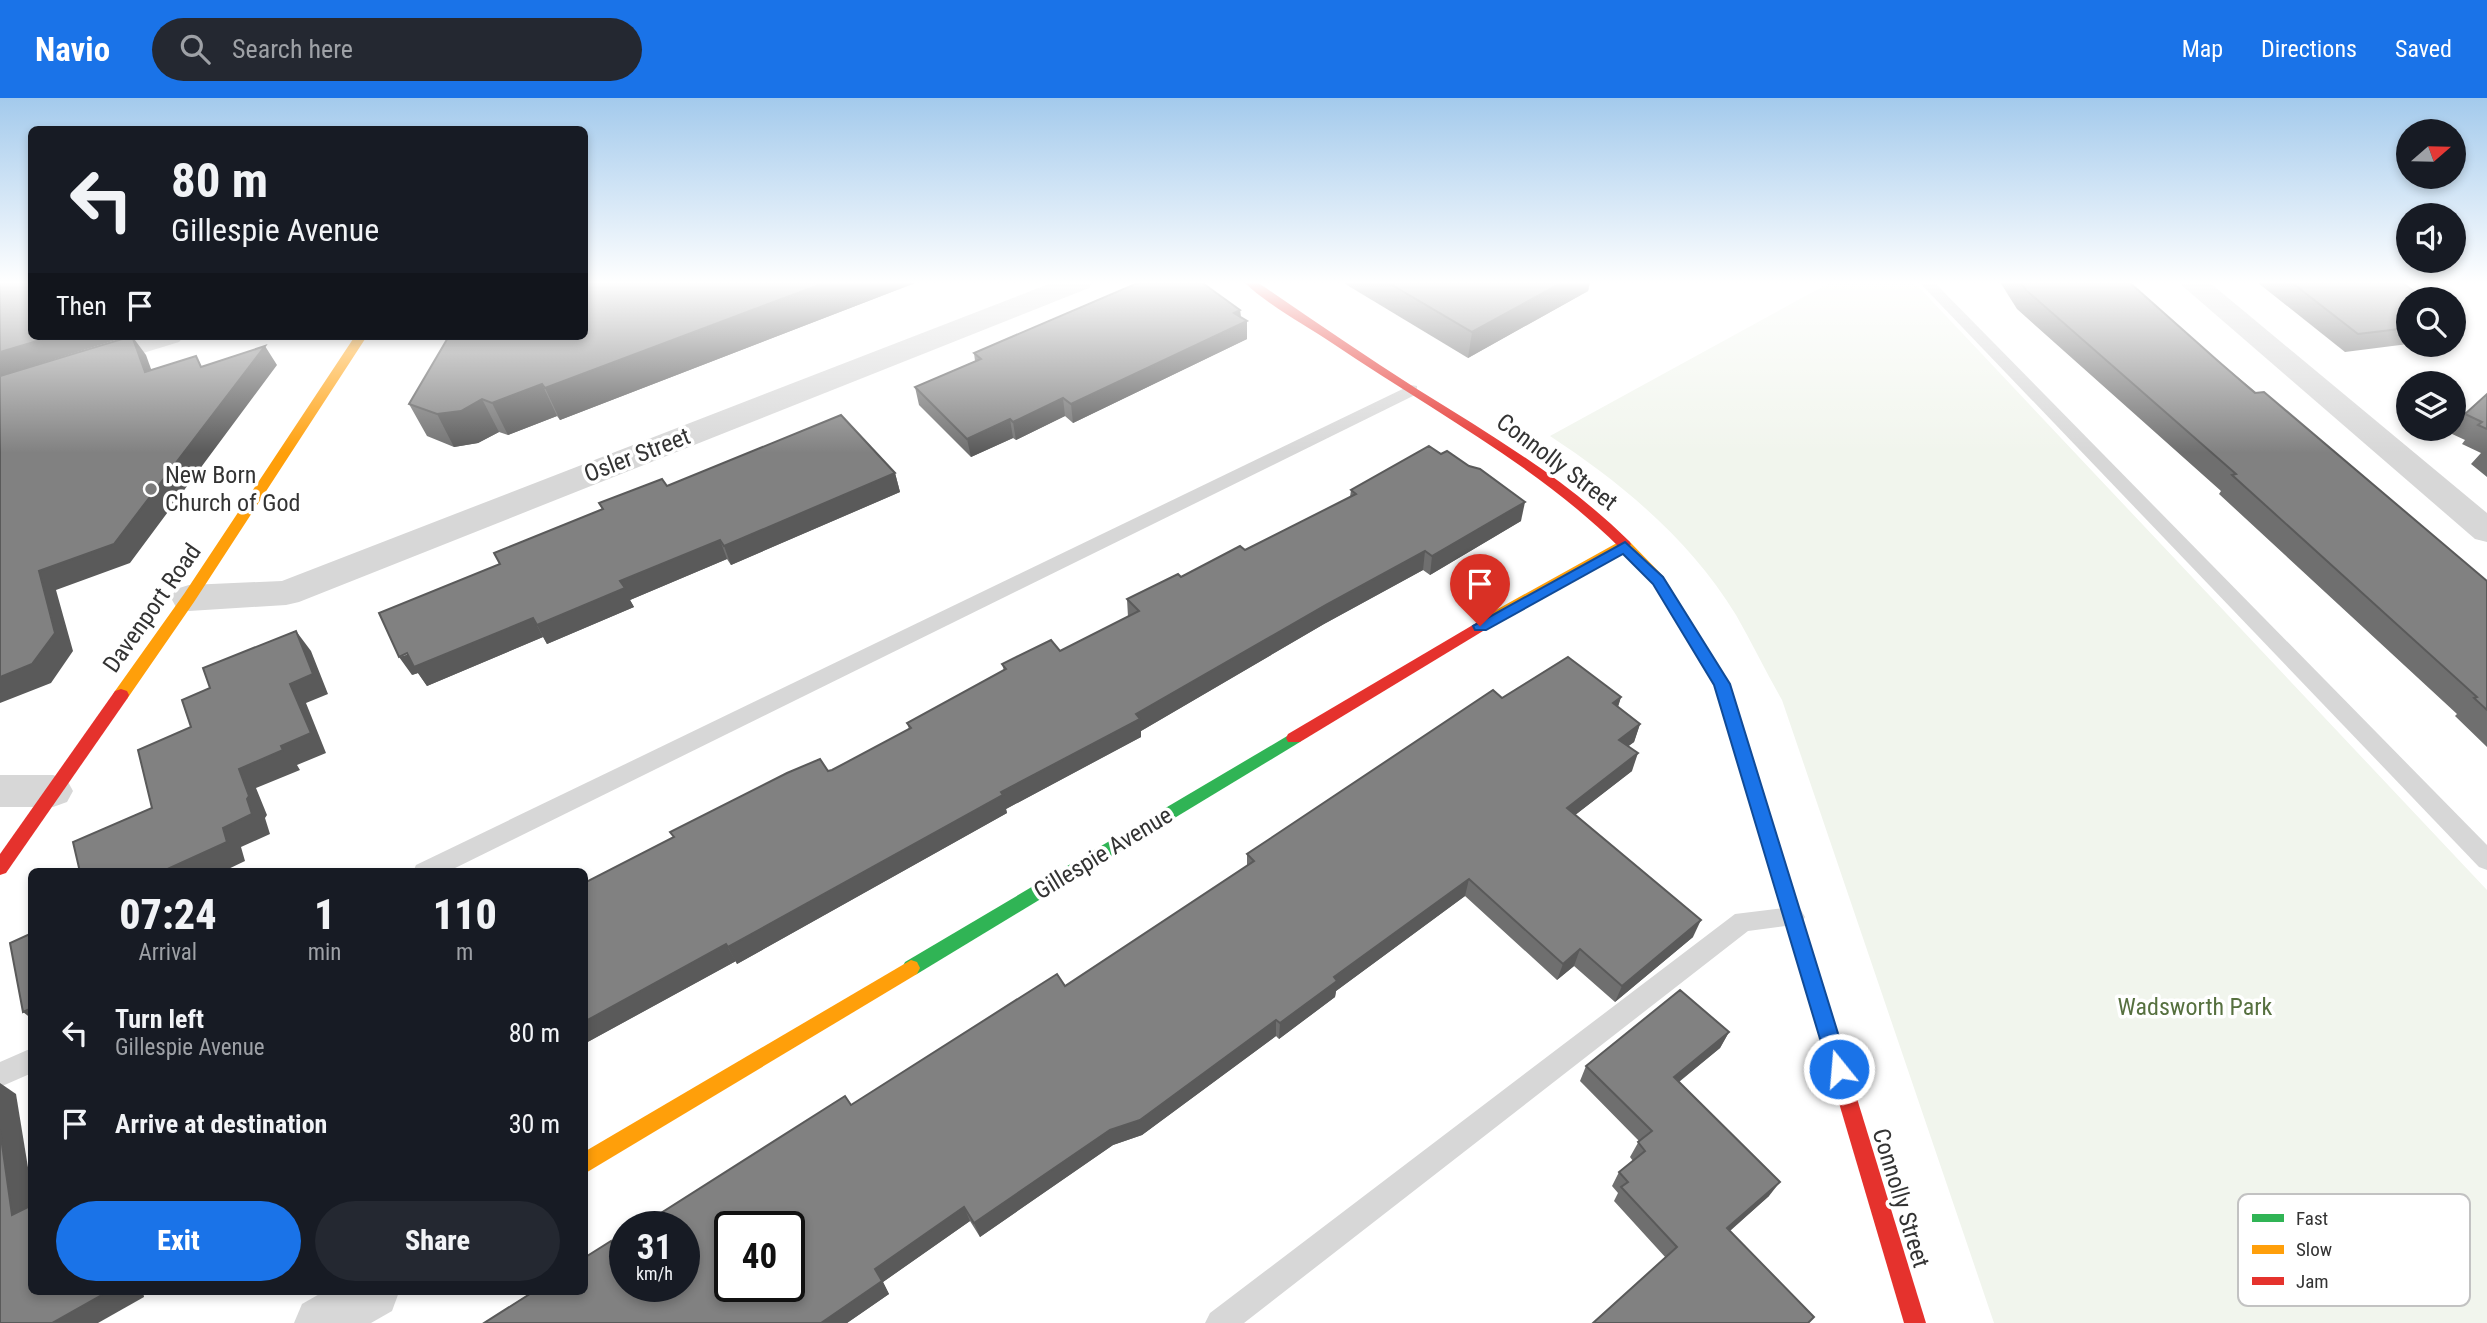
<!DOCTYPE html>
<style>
body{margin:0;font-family:"Roboto Condensed",sans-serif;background:#242831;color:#f1f3f6;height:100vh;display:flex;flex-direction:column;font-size:26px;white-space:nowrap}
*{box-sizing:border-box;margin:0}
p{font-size:23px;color:#9ea1a6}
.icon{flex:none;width:38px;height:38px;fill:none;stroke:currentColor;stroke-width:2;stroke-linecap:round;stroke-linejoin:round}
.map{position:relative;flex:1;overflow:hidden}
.panel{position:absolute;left:28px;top:770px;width:560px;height:427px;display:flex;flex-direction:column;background:#171b24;border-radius:10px;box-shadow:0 4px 10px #0003}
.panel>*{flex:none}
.hud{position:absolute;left:28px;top:28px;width:560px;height:214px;border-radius:10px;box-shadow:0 4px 10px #0003;background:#171b24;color:#f1f3f6;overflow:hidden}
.needle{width:46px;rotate:70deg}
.tools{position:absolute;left:2396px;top:21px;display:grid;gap:14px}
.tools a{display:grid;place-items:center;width:70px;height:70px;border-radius:50%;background:#171b24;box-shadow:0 4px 10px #0003;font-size:35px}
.speed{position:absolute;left:609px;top:1113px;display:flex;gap:14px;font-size:35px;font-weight:700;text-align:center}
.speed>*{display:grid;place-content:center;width:91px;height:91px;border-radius:50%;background:#171b24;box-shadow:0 4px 10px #0003;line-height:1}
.speed small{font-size:18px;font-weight:400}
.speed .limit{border:4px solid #111;border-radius:10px;background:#fff;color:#111}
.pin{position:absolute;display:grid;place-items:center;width:60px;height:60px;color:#fff;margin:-72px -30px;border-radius:50% 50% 50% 0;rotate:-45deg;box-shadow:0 0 7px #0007}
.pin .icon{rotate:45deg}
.me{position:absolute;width:77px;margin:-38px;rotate:343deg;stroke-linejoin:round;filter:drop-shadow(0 0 5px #0008)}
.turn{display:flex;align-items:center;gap:24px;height:147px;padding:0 28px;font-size:32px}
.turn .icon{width:91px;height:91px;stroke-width:2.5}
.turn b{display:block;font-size:49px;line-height:60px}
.then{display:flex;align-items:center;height:66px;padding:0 28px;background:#0003;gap:14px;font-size:26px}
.eta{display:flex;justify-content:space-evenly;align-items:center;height:119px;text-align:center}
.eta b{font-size:42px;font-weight:800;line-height:49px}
.action{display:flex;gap:14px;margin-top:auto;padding:14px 28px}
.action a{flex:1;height:80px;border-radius:42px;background:#1a73e8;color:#fff;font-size:28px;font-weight:800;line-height:80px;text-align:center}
.action a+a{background:#242831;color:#f1f3f6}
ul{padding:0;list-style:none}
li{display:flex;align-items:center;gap:21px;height:91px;padding:0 28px}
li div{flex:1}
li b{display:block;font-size:26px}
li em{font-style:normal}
header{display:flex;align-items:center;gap:42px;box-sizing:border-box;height:98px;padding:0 35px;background:#1a73e8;color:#fff}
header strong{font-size:33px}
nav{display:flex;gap:38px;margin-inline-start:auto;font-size:24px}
.search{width:490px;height:63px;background:#242831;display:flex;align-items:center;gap:18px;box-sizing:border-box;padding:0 24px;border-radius:38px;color:#9ea1a6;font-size:26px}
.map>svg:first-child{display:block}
</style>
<header>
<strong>Navio</strong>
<div class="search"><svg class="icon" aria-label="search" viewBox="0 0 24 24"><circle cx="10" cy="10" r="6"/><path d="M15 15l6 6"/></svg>Search here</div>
<nav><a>Map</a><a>Directions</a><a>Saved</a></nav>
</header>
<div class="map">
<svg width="2487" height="1225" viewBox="0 0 2487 1225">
<rect width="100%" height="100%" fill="#fff"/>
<!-- green -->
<path fill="#f1f5ed" d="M 1831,184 L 1914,184 L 2487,792 L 2487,1225 L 1994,1225 L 1782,602 C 1766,574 1752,545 1736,517 C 1691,443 1622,385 1550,338 Z"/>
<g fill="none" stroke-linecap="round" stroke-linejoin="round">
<!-- lane -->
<g fill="#d7d7d7" fill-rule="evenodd">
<path d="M 1919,184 L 1934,184 L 2487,747 L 2487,772 L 2479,769 Z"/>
<path d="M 1411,287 L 1417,288 L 1417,296 L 447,774 L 413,774 L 416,767 Z"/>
<path d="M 1793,809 L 1801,812 L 1805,819 L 1801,826 L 1748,833 L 1244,1225 L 1205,1225 L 1210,1215 L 1735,816 Z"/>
<path d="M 32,950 L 32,975 L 0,989 L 0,964 Z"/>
</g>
<!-- street -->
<g fill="#d7d7d7" fill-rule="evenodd">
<path d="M 1054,184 L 1093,184 L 1089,190 L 299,504 L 286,507 L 189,513 L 176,509 L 171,500 L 176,491 L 189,487 L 282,483 Z"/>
<path d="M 2178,184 L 2209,184 L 2487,415 L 2487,444 L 2475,441 Z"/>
<path d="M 138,238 L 184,238 L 179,244 L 0,299 L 0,280 Z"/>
<path d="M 0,677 L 53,677 L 67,682 L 73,693 L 67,704 L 53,709 L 0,709 Z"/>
<path d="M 323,1194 L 399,1194 L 392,1213 L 371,1225 L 294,1225 L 302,1206 Z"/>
</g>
<!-- fast -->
<path fill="#30b455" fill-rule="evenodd" d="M 1294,634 L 1300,636 L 1302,640 L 1300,644 L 917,876 L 911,878 L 905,876 L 902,870 L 905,864 Z"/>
<!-- slow -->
<g fill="#ff9f0a" fill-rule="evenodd">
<path d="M 355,238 L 367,238 L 194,504 L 127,601 L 115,601 L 113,597 L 115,593 L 184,496 Z"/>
<path d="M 1624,441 L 1629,443 L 1663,478 L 1730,586 L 1823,890 L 1821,896 L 1814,898 L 1807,896 L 1805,890 L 1714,587 L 1653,486 L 1625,455 L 1488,530 L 1483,531 L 1476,526 L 1478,522 Z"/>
<path d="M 911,862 L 917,864 L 920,870 L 917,876 L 584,1076 L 584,1054 Z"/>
</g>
<!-- jam -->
<g fill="#e5322d" fill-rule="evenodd">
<path d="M 1244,184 L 1257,184 C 1310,220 1363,257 1417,291 C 1491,337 1566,381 1629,443 L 1631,446 L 1629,449 L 1619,449 C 1535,366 1429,311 1332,245 C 1306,228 1265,205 1244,184 Z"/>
<path d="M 1483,521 L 1490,526 L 1488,530 L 1300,644 L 1288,644 L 1286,640 L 1288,636 Z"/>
<path d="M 121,591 L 127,593 L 129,597 L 127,601 L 6,775 L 0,777 L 0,756 L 115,593 Z"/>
<path d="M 1814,882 L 1821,884 L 1823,890 L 1926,1225 L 1904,1225 L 1805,890 L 1807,884 Z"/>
</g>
</g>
<!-- wall -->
<g fill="#6f6f6f">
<path d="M 584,184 L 915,184 L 915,185 L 560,322 L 557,318 L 508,337 L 499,334 L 478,345 L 454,349 L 427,338 L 409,306 Z"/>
<path d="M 1342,184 L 1590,184 L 1588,193 L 1468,260 Z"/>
<path d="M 2000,184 L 2129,184 L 2218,263 L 2487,483 L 2487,649 L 2455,618 L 2457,616 L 2219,396 L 2221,393 L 2017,211 Z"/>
<path d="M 2257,184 L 2401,184 L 2408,201 L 2408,246 L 2345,254 Z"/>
<path d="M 1240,212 L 1241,219 L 1247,223 L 1247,241 L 1073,325 L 1065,318 L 1016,342 L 1013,340 L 971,359 L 919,307 L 915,289 L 975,263 L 974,255 Z"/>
<path d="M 2487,296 L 2487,379 L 2471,366 L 2481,355 L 2462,346 L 2465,342 L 2450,335 L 2465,316 Z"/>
<path d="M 895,375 L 900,394 L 731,467 L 727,461 L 630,502 L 634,509 L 547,546 L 543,539 L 427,588 L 418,575 L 412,577 L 602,411 L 599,405 L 667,388 Z"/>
<path d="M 1351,392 L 1521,423 L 1430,477 L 1423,472 L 1324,526 L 1141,633 L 1141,639 L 1006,711 L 1007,715 L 737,866 L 736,863 L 584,946 L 828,673 L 832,672 L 909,631 L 907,625 L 1004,573 L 1002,566 L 1060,553 L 1128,519 L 1127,501 L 1245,452 L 1350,399 Z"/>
<path d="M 1621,599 L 1618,609 L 1640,626 L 1634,644 L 1628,648 L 1632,673 L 1575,717 L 1693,839 L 1615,904 L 1574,868 L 1557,882 L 1465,798 L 1336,893 L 1335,899 L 1279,941 L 1276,938 L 1142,1037 L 1113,1047 L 980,1139 L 970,1123 L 883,1184 L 889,1196 L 847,1225 L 484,1225 L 611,1143 L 613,1145 L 851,1007 L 1065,888 L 1247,768 L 1247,756 L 1502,600 Z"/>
<path d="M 1729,934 L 1720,950 L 1679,984 L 1769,1098 L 1730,1133 L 1666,1160 L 1614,1103 L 1618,1095 L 1612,1088 L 1619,1074 L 1633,1063 L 1630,1059 L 1639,1043 L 1580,983 L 1586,968 Z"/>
</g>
<!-- shaded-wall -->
<g fill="#5a5a5a">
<path d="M 827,184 L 915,185 L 560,322 L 545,290 Z"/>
<path d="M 1563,184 L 1590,184 L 1588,193 L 1468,260 L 1472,234 Z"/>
<path d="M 1240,212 L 1241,226 L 1247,223 L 1247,241 L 1073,325 L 1071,306 Z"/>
<path d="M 54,238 L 129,238 L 0,278 L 0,254 Z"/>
<path d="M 132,238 L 146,257 L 159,293 L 145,274 Z"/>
<path d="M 265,248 L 277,267 L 130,465 L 56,492 L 73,553 L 51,585 L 0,605 L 0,579 L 39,473 Z"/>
<path d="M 542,286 L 557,318 L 508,337 L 492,305 Z"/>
<path d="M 1063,300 L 1065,318 L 1016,342 L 1013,324 Z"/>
<path d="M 482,301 L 499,334 L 478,345 L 454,349 L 437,316 Z"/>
<path d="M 1010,321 L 1013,340 L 971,359 L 967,341 Z"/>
<path d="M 895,375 L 900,394 L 731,467 L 724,448 Z"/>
<path d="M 1525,404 L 1521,423 L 1430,477 L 1432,458 Z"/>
<path d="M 720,442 L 727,461 L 630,502 L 634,509 L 547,546 L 537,527 L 620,483 Z"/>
<path d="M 1425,453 L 1423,472 L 1324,526 L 1141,633 L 1141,639 L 1006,711 L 1007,715 L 737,866 L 728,849 L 1326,507 Z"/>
<path d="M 533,520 L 543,539 L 427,588 L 418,575 L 412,577 L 399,559 Z"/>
<path d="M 296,533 L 311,553 L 328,596 L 306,605 L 326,655 L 297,667 L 300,672 L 256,690 L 267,717 L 265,720 L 270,736 L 241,749 L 245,763 L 222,774 L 161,774 L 223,730 L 239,671 L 281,648 L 290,586 Z"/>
<path d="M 1621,599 L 1615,617 L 1613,605 Z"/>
<path d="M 1640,626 L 1634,644 L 1613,660 L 1619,642 Z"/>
<path d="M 1638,655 L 1632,673 L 1561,728 L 1567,710 Z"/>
<path d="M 1469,781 L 1465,798 L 1336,893 L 1335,899 L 1279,941 L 1280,925 L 1334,879 Z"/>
<path d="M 1701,822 L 1693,839 L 1615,904 L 1622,888 Z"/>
<path d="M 726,846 L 736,863 L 584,946 L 584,924 Z"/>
<path d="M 1580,851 L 1574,868 L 1557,882 L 1563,866 Z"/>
<path d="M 32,910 L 32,921 L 23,914 Z"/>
<path d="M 1276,922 L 1276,938 L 1142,1037 L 1113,1047 L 980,1139 L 974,1125 L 1110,1032 Z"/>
<path d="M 1729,934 L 1720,950 L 1666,994 L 1674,979 Z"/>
<path d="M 0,985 L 16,996 L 32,1094 L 32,1127 L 12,1117 L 0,1032 Z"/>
<path d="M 1780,1084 L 1769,1098 L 1717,1144 L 1727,1130 Z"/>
<path d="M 964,1109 L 970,1123 L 883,1184 L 889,1196 L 847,1225 L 821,1225 L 875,1171 Z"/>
<path d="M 107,1194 L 143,1194 L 144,1199 L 98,1225 L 52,1225 Z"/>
</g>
<!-- building -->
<g fill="#818181" stroke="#5a5a5a" stroke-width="2" fill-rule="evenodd">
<path d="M 0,184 L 32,184 L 32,238 L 54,238 L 0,254 Z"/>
<path d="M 584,184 L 827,184 L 545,290 L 542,286 L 492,305 L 482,301 L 461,313 L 437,316 L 409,306 L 449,238 L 584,238 Z"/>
<path d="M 1140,184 L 1201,184 L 1240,212 L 1234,215 L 1247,223 L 1071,306 L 1063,300 L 1013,324 L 1010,321 L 967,341 L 915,289 L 981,261 L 974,255 Z"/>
<path d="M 1387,184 L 1563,184 L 1472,234 Z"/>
<path d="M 2020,184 L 2129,184 L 2218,263 L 2255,295 L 2264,294 L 2487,483 L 2487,612 L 2474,600 L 2477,599 L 2232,377 L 2236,376 L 2026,192 Z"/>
<path d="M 2291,184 L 2401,184 L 2425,201 L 2408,201 L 2408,230 L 2358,236 Z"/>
<path d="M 132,238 L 145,274 L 196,258 L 201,269 L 265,248 L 114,446 L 39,473 L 55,535 L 32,566 L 0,579 L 0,278 Z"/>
<path d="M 2487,296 L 2487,331 L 2478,327 L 2482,324 L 2465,316 Z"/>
<path d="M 841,317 L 895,375 L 724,448 L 720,442 L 620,483 L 625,490 L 537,527 L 533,520 L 414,569 L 407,555 L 399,559 L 379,515 L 500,466 L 494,455 L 603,411 L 599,405 L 662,381 L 667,388 Z"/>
<path d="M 1429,348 L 1441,356 L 1447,353 L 1469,368 L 1480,371 L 1525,404 L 1432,458 L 1425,453 L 1326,507 L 1136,616 L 1140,621 L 1001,694 L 1003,697 L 728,849 L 726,846 L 584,924 L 584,785 L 674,739 L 670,734 L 787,675 L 820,661 L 828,673 L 832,672 L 911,630 L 907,625 L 1006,571 L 1002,566 L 1051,542 L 1060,553 L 1139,513 L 1127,501 L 1178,476 L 1181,479 L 1240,448 L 1245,452 L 1356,396 L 1351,392 Z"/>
<path d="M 296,533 L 313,576 L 290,586 L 311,635 L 281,648 L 283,652 L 239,671 L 249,698 L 247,701 L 252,716 L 223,730 L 227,744 L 161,774 L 80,774 L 73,744 L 152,710 L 138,652 L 191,629 L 182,602 L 210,590 L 203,570 Z"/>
<path d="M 1568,559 L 1621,599 L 1613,605 L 1640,626 L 1619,642 L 1638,655 L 1567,710 L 1701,822 L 1622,888 L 1580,851 L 1563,866 L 1469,781 L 1334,879 L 1337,883 L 1280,925 L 1276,922 L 1140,1022 L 1110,1032 L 974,1125 L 964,1109 L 875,1171 L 882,1183 L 821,1225 L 484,1225 L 533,1194 L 584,1194 L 584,1160 L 611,1143 L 612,1146 L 625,1138 L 625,1188 L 684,1188 L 684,1129 L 639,1129 L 845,998 L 851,1007 L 1057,876 L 1065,888 L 1254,763 L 1247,756 L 1493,592 L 1502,600 ZM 730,1129 L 789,1129 L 789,1188 L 730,1188 Z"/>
<path d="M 32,835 L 32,910 L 23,914 L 10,845 Z"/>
<path d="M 1680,892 L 1729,934 L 1674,979 L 1780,1084 L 1727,1130 L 1814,1219 L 1808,1225 L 1593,1225 L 1677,1149 L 1621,1089 L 1628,1084 L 1619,1074 L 1645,1053 L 1638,1044 L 1652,1033 L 1586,968 Z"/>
<path d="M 0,1032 L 12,1117 L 32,1107 L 32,1194 L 107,1194 L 52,1225 L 0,1225 Z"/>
</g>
<!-- sky -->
<linearGradient id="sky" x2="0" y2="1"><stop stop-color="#a3caec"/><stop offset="0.52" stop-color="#fff"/><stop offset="1" stop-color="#fff" stop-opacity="0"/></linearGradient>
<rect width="2487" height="355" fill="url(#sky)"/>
<!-- route -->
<path fill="#1a73e8" stroke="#114b97" stroke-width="2" d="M 1625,444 L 1663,479 L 1730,586 L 1849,971 L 1846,977 L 1839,980 L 1832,977 L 1829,971 L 1714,587 L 1653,486 L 1623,456 L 1486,532 L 1475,532 L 1473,528 Z"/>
<!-- markers -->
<circle fill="#7a7a7a" stroke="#fff" stroke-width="2.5" cx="151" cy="391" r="7"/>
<g text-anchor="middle" stroke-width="7" stroke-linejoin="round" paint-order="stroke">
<!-- street labels -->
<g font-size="24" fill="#333" stroke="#fff">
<text transform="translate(637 357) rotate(-21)" y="8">Osler Street</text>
<text transform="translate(1557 364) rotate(37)" y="8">Connolly Street</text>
<text transform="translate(152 510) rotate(-55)" y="8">Davenport Road</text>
<text transform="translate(1103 755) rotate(-31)" y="8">Gillespie Avenue</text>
<text transform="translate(1901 1100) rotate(73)" y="8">Connolly Street</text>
</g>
<!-- poi labels -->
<g font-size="24" fill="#333" stroke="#fff" text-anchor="start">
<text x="165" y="385">New Born<tspan x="165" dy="28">Church of God</tspan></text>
</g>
<!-- park labels -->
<g font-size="24" fill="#56703f" stroke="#fff">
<text x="2195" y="917">Wadsworth Park</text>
</g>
</g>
<!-- legend -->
<rect x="2238" y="1096" width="232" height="112" rx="10" fill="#fff" stroke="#c2c2c2" stroke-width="2"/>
<rect x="2252" y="1116" width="32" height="8" fill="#30b455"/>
<rect x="2252" y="1147" width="32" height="9" fill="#ff9f0a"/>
<rect x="2252" y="1179" width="32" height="8" fill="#e5322d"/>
<g font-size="19" fill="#333">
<text x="2296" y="1127">Fast</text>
<text x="2296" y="1158">Slow</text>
<text x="2296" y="1190">Jam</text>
</g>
</svg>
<div class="tools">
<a><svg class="needle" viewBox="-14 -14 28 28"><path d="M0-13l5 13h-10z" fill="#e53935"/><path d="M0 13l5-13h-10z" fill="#9ea1a6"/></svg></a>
<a><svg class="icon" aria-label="sound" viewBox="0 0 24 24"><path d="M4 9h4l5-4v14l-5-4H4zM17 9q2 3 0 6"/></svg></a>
<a><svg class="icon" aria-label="search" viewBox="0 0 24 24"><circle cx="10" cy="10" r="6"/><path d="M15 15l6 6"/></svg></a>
<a><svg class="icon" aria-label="layers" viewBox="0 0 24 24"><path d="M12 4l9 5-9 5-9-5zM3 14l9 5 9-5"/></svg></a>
</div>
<div class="speed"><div>31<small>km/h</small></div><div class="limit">40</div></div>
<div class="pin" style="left:1480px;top:528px;background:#d93025"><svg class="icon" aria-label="arrive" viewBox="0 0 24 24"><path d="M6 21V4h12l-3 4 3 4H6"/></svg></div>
<svg class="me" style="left:1839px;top:971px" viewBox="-20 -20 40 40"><circle r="17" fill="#1a73e8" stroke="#fff" stroke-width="3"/><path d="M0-11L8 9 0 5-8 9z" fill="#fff"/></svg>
<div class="hud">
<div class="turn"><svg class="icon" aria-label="left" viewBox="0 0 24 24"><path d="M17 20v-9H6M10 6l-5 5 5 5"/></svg><div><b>80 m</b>Gillespie Avenue</div></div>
<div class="then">Then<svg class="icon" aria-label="arrive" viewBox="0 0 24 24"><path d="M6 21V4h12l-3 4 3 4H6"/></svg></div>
</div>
<section class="panel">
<div class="eta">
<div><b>07:24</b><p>Arrival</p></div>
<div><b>1</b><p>min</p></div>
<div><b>110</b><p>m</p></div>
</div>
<ul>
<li><svg class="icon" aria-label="left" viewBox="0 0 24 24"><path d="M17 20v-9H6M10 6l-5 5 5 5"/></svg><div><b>Turn left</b><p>Gillespie Avenue</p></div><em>80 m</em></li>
<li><svg class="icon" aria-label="arrive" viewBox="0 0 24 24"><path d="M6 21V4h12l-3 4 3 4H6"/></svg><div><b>Arrive at destination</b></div><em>30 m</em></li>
</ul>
<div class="action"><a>Exit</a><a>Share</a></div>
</section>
</div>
